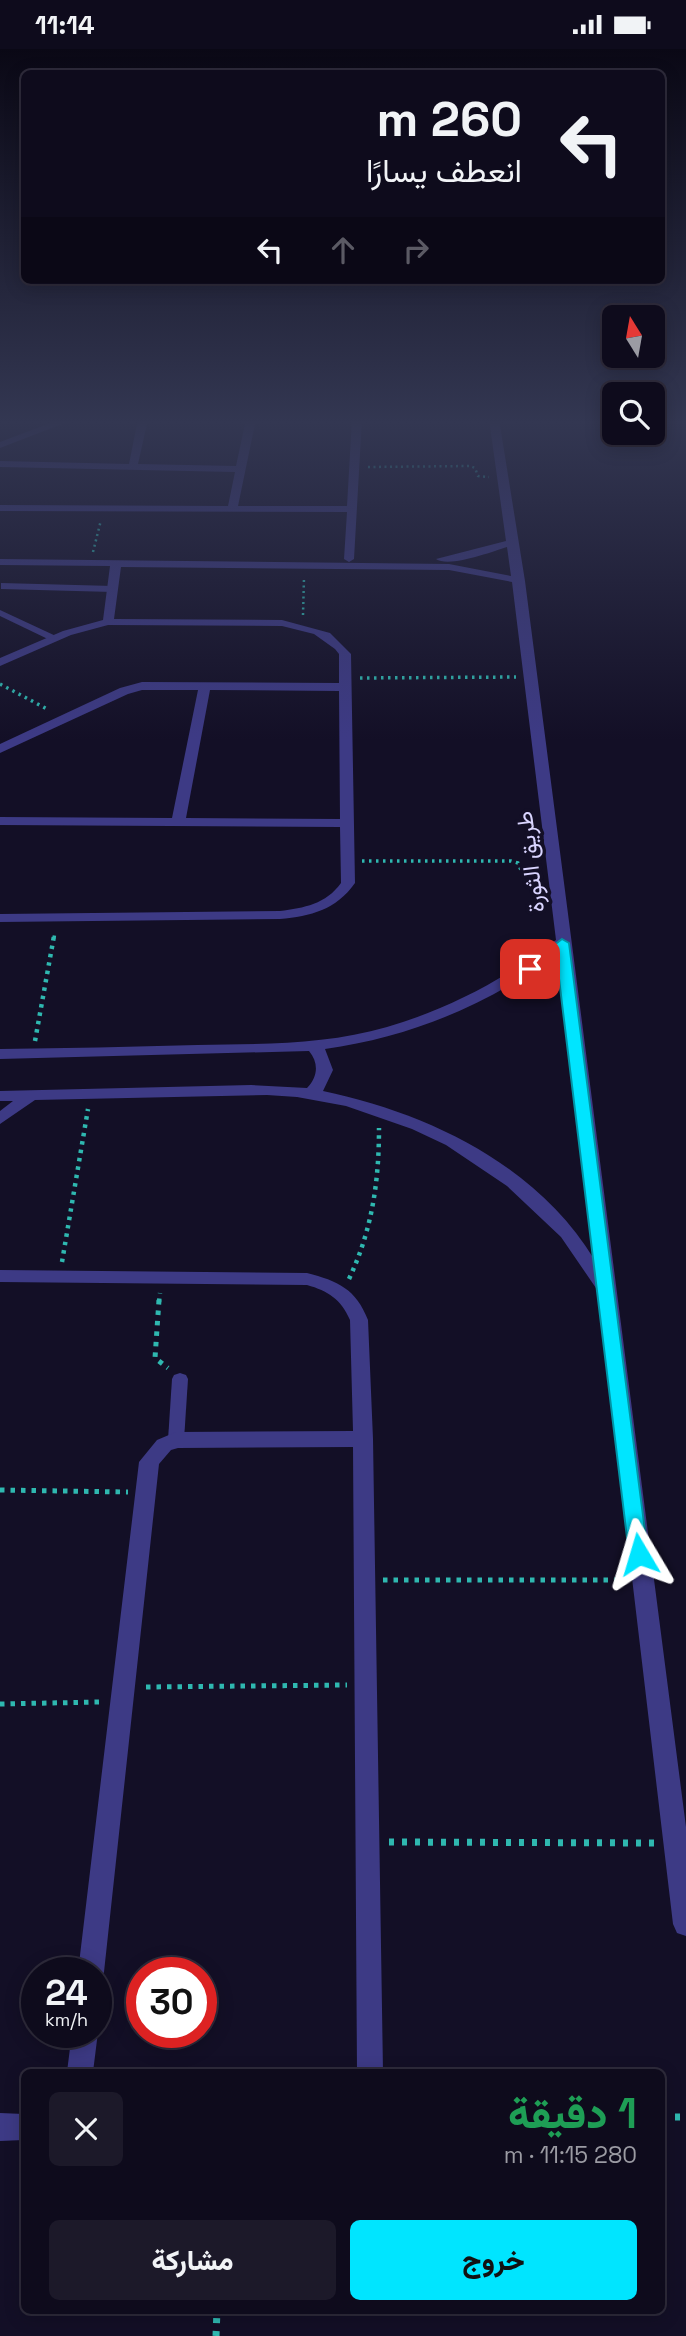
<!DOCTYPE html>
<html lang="ar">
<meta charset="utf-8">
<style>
body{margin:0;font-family:"Space Grotesk",Vazirmatn,sans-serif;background:#1c1929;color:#f1f3f6;direction:rtl;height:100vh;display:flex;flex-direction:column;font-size:26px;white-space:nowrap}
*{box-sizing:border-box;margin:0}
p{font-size:23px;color:#9b9ba3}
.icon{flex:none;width:38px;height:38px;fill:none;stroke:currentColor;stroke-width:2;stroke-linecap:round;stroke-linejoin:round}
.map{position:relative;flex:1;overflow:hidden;direction:ltr}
.sheet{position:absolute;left:21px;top:2020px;width:644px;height:245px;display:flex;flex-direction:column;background:#0e0b1c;border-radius:10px;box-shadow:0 4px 18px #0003,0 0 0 2px #2e2b3b;direction:rtl}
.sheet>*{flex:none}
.hud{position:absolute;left:21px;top:21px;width:644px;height:214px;border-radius:10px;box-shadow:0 4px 18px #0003,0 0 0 2px #2e2b3b;direction:rtl;background:#0e0b1c;color:#f1f3f6;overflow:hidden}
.needle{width:46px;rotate:349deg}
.controls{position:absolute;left:602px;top:256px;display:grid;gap:14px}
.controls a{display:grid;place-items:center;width:63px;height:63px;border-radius:10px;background:#0e0b1c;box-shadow:0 4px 18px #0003,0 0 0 2px #2e2b3b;font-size:35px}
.speed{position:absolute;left:21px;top:1908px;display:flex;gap:14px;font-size:35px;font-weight:700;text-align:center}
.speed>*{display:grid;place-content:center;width:91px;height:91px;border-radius:50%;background:#0e0b1c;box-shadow:0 4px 18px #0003,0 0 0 2px #2e2b3b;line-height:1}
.speed small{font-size:18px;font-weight:400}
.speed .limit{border:10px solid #d22;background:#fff;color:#111}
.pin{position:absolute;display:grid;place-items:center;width:60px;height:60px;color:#fff;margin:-30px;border-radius:14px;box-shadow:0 4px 10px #0006}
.me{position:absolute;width:77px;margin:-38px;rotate:353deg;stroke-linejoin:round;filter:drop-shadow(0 0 5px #0008)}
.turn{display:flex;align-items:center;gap:24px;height:147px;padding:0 28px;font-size:32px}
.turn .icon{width:91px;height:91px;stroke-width:2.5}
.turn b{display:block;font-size:49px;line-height:60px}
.lanes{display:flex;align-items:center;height:66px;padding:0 28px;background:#0003;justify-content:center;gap:35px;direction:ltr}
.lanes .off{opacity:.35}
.round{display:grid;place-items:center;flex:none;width:74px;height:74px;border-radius:10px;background:#1c1929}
.head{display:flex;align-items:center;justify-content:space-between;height:119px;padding:0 28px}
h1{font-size:42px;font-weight:800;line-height:52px;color:#1e9e55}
.button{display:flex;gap:14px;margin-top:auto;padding:14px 28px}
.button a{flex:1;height:80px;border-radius:10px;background:#00e5ff;color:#111;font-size:28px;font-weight:800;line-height:80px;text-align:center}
.button a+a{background:#1c1929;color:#f1f3f6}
.status{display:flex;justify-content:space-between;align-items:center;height:49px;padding:0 35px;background:#0e0b1c;direction:ltr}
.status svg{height:19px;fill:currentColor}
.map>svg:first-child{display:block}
</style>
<div class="status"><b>11:14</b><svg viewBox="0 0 49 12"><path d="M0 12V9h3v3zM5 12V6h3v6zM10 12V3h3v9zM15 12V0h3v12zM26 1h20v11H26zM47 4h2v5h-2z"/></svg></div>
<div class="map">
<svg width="686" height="2287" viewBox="0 0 686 2287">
<rect width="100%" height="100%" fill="#130f26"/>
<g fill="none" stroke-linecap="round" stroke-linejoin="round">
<!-- path-far4 -->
<g stroke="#2fb8b0" stroke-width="2.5" stroke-dasharray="2 3.5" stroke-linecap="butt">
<path d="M 368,418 L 470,417 L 475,419 L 478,427 L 489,428"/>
<path d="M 93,503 L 101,471"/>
<path d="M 303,566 L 304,529"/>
</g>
<!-- path-far3 -->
<g stroke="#2fb8b0" stroke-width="3.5" stroke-dasharray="2.5 4.5" stroke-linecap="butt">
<path d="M 360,629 L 516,628"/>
<path d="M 0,635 L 49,661"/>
<path d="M 362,812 L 511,812 L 518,814 L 526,833 L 539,835"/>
<path d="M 54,889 L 55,883"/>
</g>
<!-- path-far2 -->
<g stroke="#2fb8b0" stroke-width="4.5" stroke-dasharray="3.5 5" stroke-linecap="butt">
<path d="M 35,992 L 54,887"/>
<path d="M 62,1213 L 88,1060"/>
<path d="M 349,1230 C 372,1181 379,1133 379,1079"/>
<path d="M 159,1253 L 160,1244"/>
</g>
<!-- path-far1 -->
<g stroke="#2fb8b0" stroke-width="5" stroke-dasharray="4.5 6" stroke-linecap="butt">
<path d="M 159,1251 L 155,1309 L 168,1319"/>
<path d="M 0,1441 L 128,1443"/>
<path d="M 383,1531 L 622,1531"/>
<path d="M 146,1638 L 347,1636"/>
<path d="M 0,1655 L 100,1653"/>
</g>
<!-- path -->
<g stroke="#2fb8b0" stroke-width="7" stroke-dasharray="5 8" stroke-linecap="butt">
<path d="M 389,1793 L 654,1794"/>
<path d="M 662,2068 L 686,2068"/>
<path d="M 216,2287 L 217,2261"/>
</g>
<!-- service -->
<g fill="#3d3a85" fill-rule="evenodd">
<path d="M 1,534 L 113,537 L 117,540 L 113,543 L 1,540 Z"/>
<path d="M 0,561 L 58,588 L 60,590 L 52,592 L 0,567 Z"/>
<path d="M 180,1324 L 186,1326 L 188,1330 L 184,1391 L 182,1395 L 176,1397 L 170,1395 L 168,1391 L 172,1330 L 174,1326 Z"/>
</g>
<!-- minor -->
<g fill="#3d3a85" fill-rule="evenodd">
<path d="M 61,370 L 75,370 L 0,399 L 0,393 Z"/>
<path d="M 138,370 L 148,370 L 138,415 L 236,417 L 246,370 L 256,370 L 238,457 L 347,457 L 352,370 L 362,370 L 354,510 L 349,513 L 344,510 L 347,463 L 0,462 L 0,456 L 228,457 L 235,423 L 0,418 L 0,412 L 129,415 Z"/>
<path d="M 489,370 L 499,370 L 525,532 L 686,1778 L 686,1887 L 677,1884 L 673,1875 L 598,1242 L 561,1188 L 507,1137 L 446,1096 L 412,1080 L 346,1057 L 297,1048 L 267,1046 L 35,1051 L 0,1075 L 0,1062 L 13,1052 L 0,1052 L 0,1042 L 251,1036 L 307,1039 C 318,1028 319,1014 309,1002 L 0,1010 L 0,1000 C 66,999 131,998 197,996 C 261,995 325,996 387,978 C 449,960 505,930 556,891 L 512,533 L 449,521 L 121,518 L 114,570 L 282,571 L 330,584 L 351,605 L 355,834 C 336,861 311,867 280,870 L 0,873 L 0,865 L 280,862 C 304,859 326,855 341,834 L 340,778 L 0,776 L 0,768 L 172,769 L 198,641 L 142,641 L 128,645 L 0,704 L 0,695 L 120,639 L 142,633 L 339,634 L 339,605 L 335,600 L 314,585 L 282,577 L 108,576 L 71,586 L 0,617 L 0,609 L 63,582 L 103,571 L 110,517 L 0,516 L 0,510 L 449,515 L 511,527 L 507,498 C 491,503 449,519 436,510 L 506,492 ZM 210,641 L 339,642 L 340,770 L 186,769 ZM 558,904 L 594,1210 C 537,1116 428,1064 323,1042 L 333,1021 L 325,1000 C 410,988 489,956 558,904 Z"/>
<path d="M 0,1221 L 307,1224 C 338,1232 356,1240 368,1271 L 373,1390 L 383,2023 L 357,2023 L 353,1398 L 178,1399 L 171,1401 L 159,1415 L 104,1923 L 100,1932 L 96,1934 L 96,1923 L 78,1923 L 139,1413 L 157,1391 L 176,1383 L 353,1382 L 350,1271 C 341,1250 328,1242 307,1236 L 0,1233 Z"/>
<path d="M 96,1978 L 98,1983 L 93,2023 L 67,2023 L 72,1983 L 96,1983 Z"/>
<path d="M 0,2064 L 24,2065 L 24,2091 L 0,2092 Z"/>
</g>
</g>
<!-- sky -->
<linearGradient id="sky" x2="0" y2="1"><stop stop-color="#0a0815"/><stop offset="0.54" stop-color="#333752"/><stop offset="1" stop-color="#333752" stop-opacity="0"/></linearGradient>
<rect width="686" height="691" fill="url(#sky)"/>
<!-- route -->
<path fill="#00e5ff" stroke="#0095a6" stroke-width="2" d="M 562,890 L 569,894 L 648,1505 L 645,1510 L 639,1513 L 632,1510 L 629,1505 L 556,905 L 534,923 L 525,923 L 523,920 Z"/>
<g text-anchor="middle" stroke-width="7" stroke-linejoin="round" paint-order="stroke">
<!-- street labels -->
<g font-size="23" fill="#d9d4ff" stroke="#130f26">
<text transform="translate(530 813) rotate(-97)" y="8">طريق الثورة</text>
</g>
</g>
</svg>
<div class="controls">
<a><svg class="needle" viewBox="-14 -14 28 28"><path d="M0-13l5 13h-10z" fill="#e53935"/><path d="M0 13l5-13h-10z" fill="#9b9ba3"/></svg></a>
<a><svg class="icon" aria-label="search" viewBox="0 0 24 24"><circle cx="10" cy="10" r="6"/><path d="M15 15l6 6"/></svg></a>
</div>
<div class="speed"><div>24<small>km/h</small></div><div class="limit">30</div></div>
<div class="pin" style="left:530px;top:920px;background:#d93025"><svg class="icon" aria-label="arrive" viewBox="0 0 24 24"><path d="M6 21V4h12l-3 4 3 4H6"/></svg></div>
<svg class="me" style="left:639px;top:1505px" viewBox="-20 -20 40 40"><path d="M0-17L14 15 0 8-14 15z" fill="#00e5ff" stroke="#fff" stroke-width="4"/></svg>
<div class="hud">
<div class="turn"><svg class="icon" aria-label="left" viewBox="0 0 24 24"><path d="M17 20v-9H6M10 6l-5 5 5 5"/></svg><div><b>260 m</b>انعطف يسارًا</div></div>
<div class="lanes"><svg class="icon" aria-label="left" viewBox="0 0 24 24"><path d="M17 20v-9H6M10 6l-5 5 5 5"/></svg><svg class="icon off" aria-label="ahead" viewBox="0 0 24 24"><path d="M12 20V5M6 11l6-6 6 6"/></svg><svg class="icon off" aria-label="right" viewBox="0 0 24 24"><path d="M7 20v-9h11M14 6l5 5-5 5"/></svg></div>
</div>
<section class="sheet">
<div class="head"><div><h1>1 دقيقة</h1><p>280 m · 11:15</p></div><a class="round"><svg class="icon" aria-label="close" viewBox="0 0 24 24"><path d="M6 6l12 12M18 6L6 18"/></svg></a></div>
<div class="button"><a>خروج</a><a>مشاركة</a></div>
</section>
</div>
